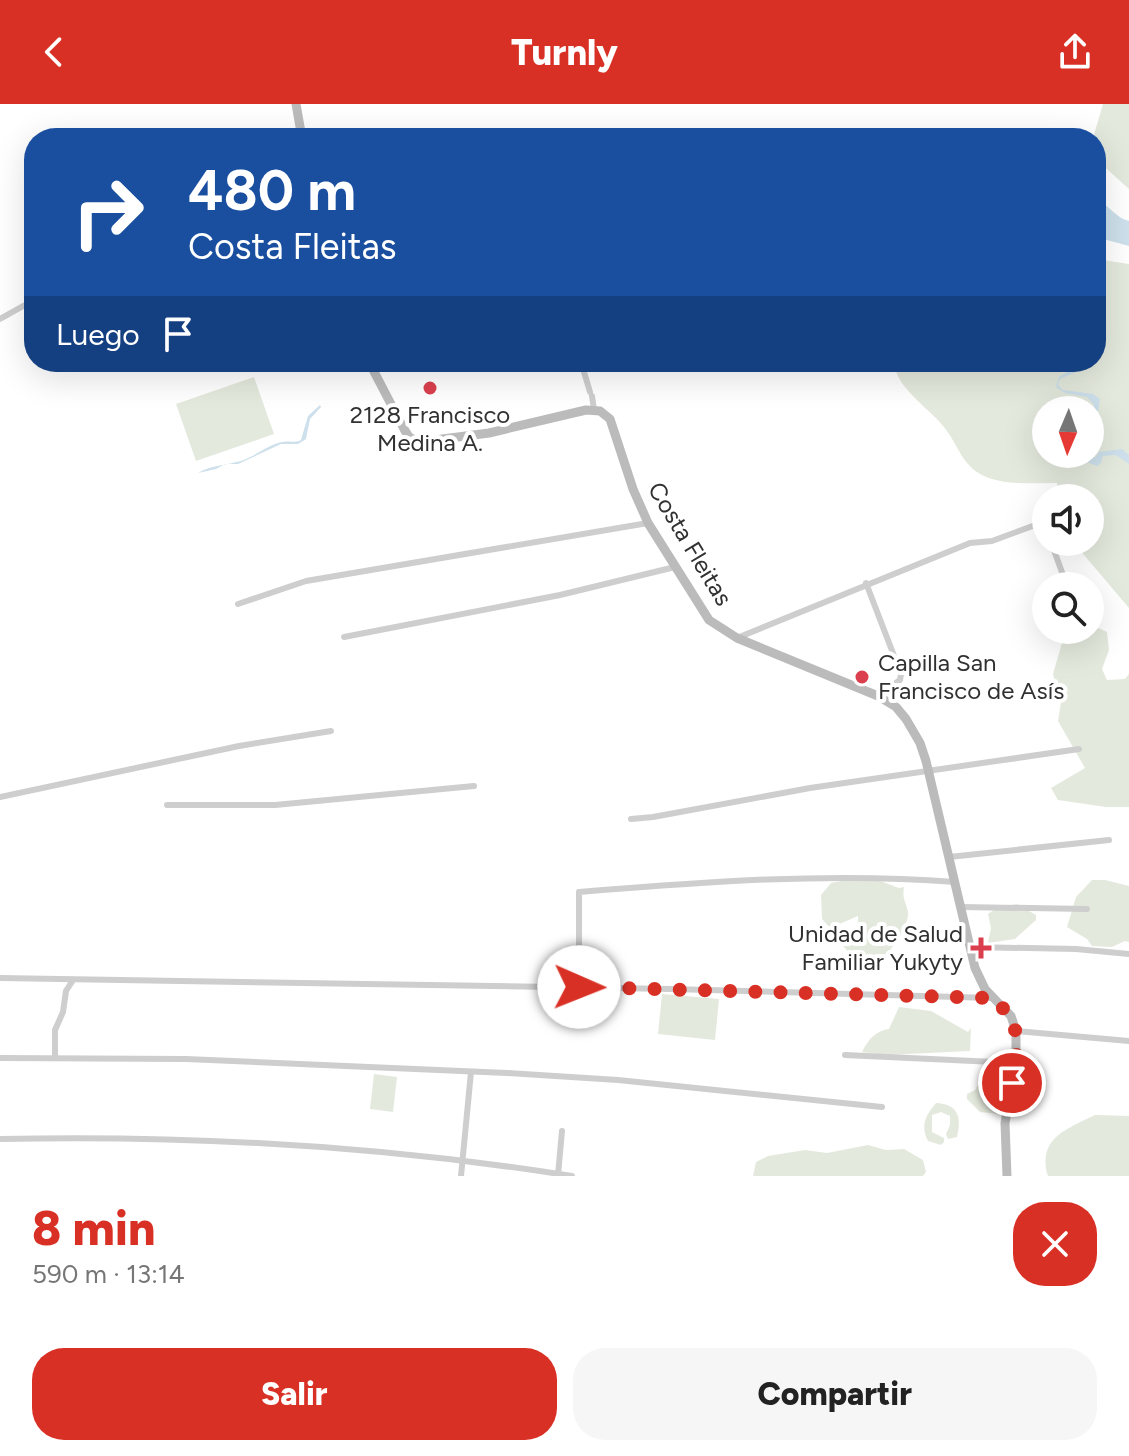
<!DOCTYPE html>
<html lang="es">
<meta charset="utf-8">
<style>
body{margin:0;font-family:Figtree,sans-serif;background:#f6f6f6;color:#222;height:100vh;display:flex;flex-direction:column;font-size:30px;white-space:nowrap}
*{box-sizing:border-box;margin:0}
p{font-size:26px;color:#767676}
.icon{flex:none;width:44px;height:44px;fill:none;stroke:currentColor;stroke-width:2;stroke-linecap:round;stroke-linejoin:round}
.map{position:relative;height:1072px;overflow:hidden}
.panel{display:flex;flex-direction:column;background:#fff;flex:1}
.panel>*{flex:none}
.hud{position:absolute;left:24px;top:24px;width:1082px;height:244px;border-radius:32px;box-shadow:0 8px 32px #0002;background:#1a4fa0;color:#fff;overflow:hidden}
.needle{width:52px;rotate:182deg}
.fabs{position:absolute;left:1032px;top:292px;display:grid;gap:16px}
.fabs a{display:grid;place-items:center;width:72px;height:72px;border-radius:50%;background:#fff;box-shadow:0 8px 32px #0002;font-size:40px}
.pin{position:absolute;display:grid;place-items:center;width:68px;height:68px;color:#fff;margin:-34px;border:4px solid #fff;border-radius:50%;box-shadow:0 2px 8px #0007}
.me{position:absolute;width:88px;margin:-44px;rotate:91deg;stroke-linejoin:round;filter:drop-shadow(0 0 6px #0008)}
.turn{display:flex;align-items:center;gap:28px;height:168px;padding:0 32px;font-size:36px}
.turn .icon{width:104px;height:104px;stroke-width:2.5}
.turn b{display:block;font-size:56px;line-height:68px}
.then{display:flex;align-items:center;height:76px;padding:0 32px;background:#0003;gap:16px;font-size:30px}
.round{display:grid;place-items:center;flex:none;width:84px;height:84px;border-radius:32px;background:#f6f6f6}
.headline{display:flex;align-items:center;justify-content:space-between;height:136px;padding:0 32px}
h1{font-size:48px;font-weight:800;line-height:60px;color:#d93025}
.primary-button{display:flex;gap:16px;margin-top:auto;padding:16px 32px}
.primary-button a{flex:1;height:92px;border-radius:32px;background:#d93025;color:#fff;font-size:32px;font-weight:800;line-height:92px;text-align:center}
.primary-button a+a{background:#f6f6f6;color:#222}
header{display:flex;justify-content:space-between;align-items:center;height:104px;padding:0 32px;background:#d93025;color:#fff;font-size:36px;font-weight:800}
.map>svg:first-child{display:block}
</style>
<header><svg class="icon" aria-label="back" viewBox="0 0 24 24"><path d="M15 5l-7 7 7 7"/></svg>Turnly<svg class="icon" aria-label="share" viewBox="0 0 24 24"><path d="M12 15V3M7 8l5-5 5 5M5 13v7h14v-7"/></svg></header>
<div class="map">
<svg width="1129" height="1072" viewBox="0 0 1129 1072">
<rect width="100%" height="100%" fill="#fff"/>
<!-- green -->
<g fill="#e4e9dd" fill-rule="evenodd">
<path d="M 1103,0 L 1129,0 L 1129,85 L 1097,56 L 1096,34 L 1093,34 Z"/>
<path d="M 1096,155 L 1129,160 L 1129,504 L 1073,438 L 1090,438 L 1090,394 L 1061,394 L 1057,379 C 1032,379 1004,382 982,371 C 963,361 959,344 947,327 C 932,305 896,286 894,258 L 1096,258 ZM 1046,306 L 1090,306 L 1090,350 L 1046,350 Z"/>
<path d="M 254,273 L 274,330 L 196,357 L 176,300 Z"/>
<path d="M 1090,520 L 1107,528 L 1109,546 L 1102,565 L 1107,576 L 1125,575 L 1129,570 L 1129,703 L 1106,703 L 1058,696 L 1051,684 L 1085,664 L 1058,617 L 1061,598 L 1053,570 L 1064,532 L 1076,526 L 1090,526 Z"/>
<path d="M 851,775 L 875,775 L 899,784 L 904,783 C 902,796 906,797 908,808 C 910,821 889,850 879,858 C 856,857 853,854 839,837 C 852,831 859,827 858,812 L 830,824 L 822,815 L 821,791 L 831,779 Z"/>
<path d="M 1092,776 L 1105,776 L 1129,782 L 1129,838 L 1125,837 L 1112,843 L 1092,842 L 1087,835 L 1067,823 L 1076,793 Z"/>
<path d="M 1017,800 L 1036,811 L 1036,816 L 1015,835 L 988,839 L 991,824 L 988,810 L 998,803 Z"/>
<path d="M 662,890 L 719,895 L 715,936 L 658,930 Z"/>
<path d="M 899,903 L 931,907 L 968,928 L 971,924 L 970,947 L 886,951 L 862,948 C 868,936 875,927 889,925 Z"/>
<path d="M 374,970 L 397,973 L 393,1008 L 370,1005 Z"/>
<path d="M 980,978 L 988,981 L 990,985 L 985,993 L 986,997 L 1003,1002 L 999,1010 L 980,1008 L 967,995 L 967,990 L 975,986 Z"/>
<path d="M 936,999 C 958,1000 962,1013 957,1033 L 948,1035 L 946,1030 L 950,1021 L 950,1012 L 941,1008 L 932,1011 L 932,1028 L 944,1034 L 944,1038 L 941,1041 L 928,1037 C 920,1021 926,1011 936,999 Z"/>
<path d="M 1095,1011 L 1129,1012 L 1129,1072 L 1048,1072 C 1037,1034 1067,1025 1095,1011 Z"/>
<path d="M 868,1041 L 886,1046 L 904,1045 L 923,1056 L 926,1068 L 923,1072 L 753,1072 L 756,1058 L 768,1052 L 805,1046 L 827,1049 Z"/>
</g>
<!-- water -->
<g fill="#cde0eb">
<path d="M 1096,95 C 1109,101 1116,114 1129,117 L 1129,142 L 1096,133 Z"/>
<path d="M 1073,258 L 1079,261 L 1076,268 L 1060,275 L 1058,281 L 1063,286 L 1093,290 L 1100,295 L 1096,322 L 1099,336 L 1092,344 L 1093,353 L 1096,353 L 1099,348 L 1122,345 L 1129,351 L 1129,360 L 1116,351 L 1103,352 L 1101,359 L 1097,362 L 1084,357 L 1084,350 L 1090,350 L 1094,301 L 1087,293 L 1065,289 L 1056,283 L 1059,273 L 1072,265 Z"/>
<path d="M 320,301 L 321,303 L 310,315 L 306,335 L 298,340 L 281,340 L 238,360 L 225,360 L 216,365 L 198,369 C 212,361 227,361 241,357 C 256,352 267,341 282,338 C 291,336 293,340 301,336 L 308,312 Z"/>
</g>
<g fill="none" stroke-linecap="round" stroke-linejoin="round">
<!-- minor -->
<g stroke="#cecece" stroke-width="6">
<path d="M 0,215 L 34,196"/>
<path d="M 581,258 L 590,288"/>
<path d="M 592,292 L 594,306"/>
<path d="M 1051,438 L 1067,482"/>
<path d="M 866,479 L 901,570 L 900,576 L 878,592"/>
<path d="M 238,500 L 306,477 L 648,419"/>
<path d="M 344,533 L 560,491 L 675,463"/>
<path d="M 737,534 L 970,439 L 992,437 L 1038,420 L 1046,425"/>
<path d="M 0,693 L 239,642 L 331,627"/>
<path d="M 167,701 L 275,701 L 474,682"/>
<path d="M 631,715 L 653,713 L 810,684 L 1079,645"/>
<path d="M 949,753 L 1109,736"/>
<path d="M 961,803 L 1087,805"/>
<path d="M 970,843 L 1076,845 L 1129,850"/>
<path d="M 0,874 L 671,885 L 992,894"/>
<path d="M 579,883 L 579,788 C 704,778 829,768 955,778"/>
<path d="M 1016,927 L 1129,937"/>
<path d="M 845,951 L 1016,959"/>
<path d="M 0,954 L 186,955 L 507,969 L 618,976 L 882,1003"/>
<path d="M 55,954 L 55,926 L 63,908 L 66,887 L 73,876"/>
<path d="M 0,1035 C 192,1031 383,1042 572,1072"/>
<path d="M 558,1071 L 562,1027"/>
<path d="M 461,1072 L 471,968"/>
</g>
<!-- secondary -->
<g stroke="#bbb" stroke-width="9">
<path d="M 296,0 L 302,34"/>
<path d="M 369,258 L 404,325 L 409,333 L 419,338 L 489,329 L 586,306 L 600,307 L 610,315 L 633,385 L 648,419 L 709,516 L 737,534 L 878,592 L 896,603 L 906,615 L 920,639 L 926,657 L 975,864 L 985,885 L 1011,912 L 1016,927 L 1016,959 L 1005,1019 L 1007,1072"/>
</g>
</g>
<g fill="none" stroke-linecap="round" stroke-linejoin="round">
<!-- route -->
<path stroke="#d93025" stroke-width="14" stroke-dasharray="0 25.2" d="M 579,883 L 993,894 C 1023,922 1019,940 1012,979"/>
</g>
<!-- markers -->
<g fill="#db3f4d" stroke="#fff" stroke-width="3">
<circle cx="430" cy="284" r="8"/>
<circle cx="862" cy="573" r="8"/>
<path d="M977 832h8v8h8v8h-8v8h-8v-8h-8v-8h8z"/>
</g>
<g text-anchor="middle" stroke-width="8" stroke-linejoin="round" paint-order="stroke">
<!-- poi labels -->
<g font-size="24" fill="#313131" stroke="#fff">
<text x="430" y="319">2128 Francisco<tspan x="430" dy="28">Medina A.</tspan></text>
<text x="878" y="567" text-anchor="start">Capilla San<tspan x="878" dy="28">Francisco de Asís</tspan></text>
<text x="963" y="838" text-anchor="end">Unidad de Salud<tspan x="963" dy="28">Familiar Yukyty</tspan></text>
</g>
<!-- street labels -->
<g font-size="24" fill="#313131" stroke="#fff">
<text transform="translate(690 440) rotate(59)" y="8">Costa Fleitas</text>
</g>
</g>
</svg>
<div class="fabs">
<a><svg class="needle" viewBox="-14 -14 28 28"><path d="M0-13l5 13h-10z" fill="#e53935"/><path d="M0 13l5-13h-10z" fill="#767676"/></svg></a>
<a><svg class="icon" aria-label="sound" viewBox="0 0 24 24"><path d="M4 9h4l5-4v14l-5-4H4zM17 9q2 3 0 6"/></svg></a>
<a><svg class="icon" aria-label="search" viewBox="0 0 24 24"><circle cx="10" cy="10" r="6"/><path d="M15 15l6 6"/></svg></a>
</div>
<div class="pin" style="left:1012px;top:979px;background:#d93025"><svg class="icon" aria-label="arrive" viewBox="0 0 24 24"><path d="M6 21V4h12l-3 4 3 4H6"/></svg></div>
<svg class="me" style="left:579px;top:883px" viewBox="-20 -20 40 40"><circle r="19" fill="#fff"/><path d="M0-13L10 11 0 6-10 11z" fill="#d93025"/></svg>
<div class="hud">
<div class="turn"><svg class="icon" aria-label="right" viewBox="0 0 24 24"><path d="M7 20v-9h11M14 6l5 5-5 5"/></svg><div><b>480 m</b>Costa Fleitas</div></div>
<div class="then">Luego<svg class="icon" aria-label="arrive" viewBox="0 0 24 24"><path d="M6 21V4h12l-3 4 3 4H6"/></svg></div>
</div>
</div>
<section class="panel">
<div class="headline"><div><h1>8 min</h1><p>590 m · 13:14</p></div><a class="round" style="background:#d93025;color:#fff"><svg class="icon" aria-label="close" viewBox="0 0 24 24"><path d="M6 6l12 12M18 6L6 18"/></svg></a></div>
<div class="primary-button"><a>Salir</a><a>Compartir</a></div>
</section>
